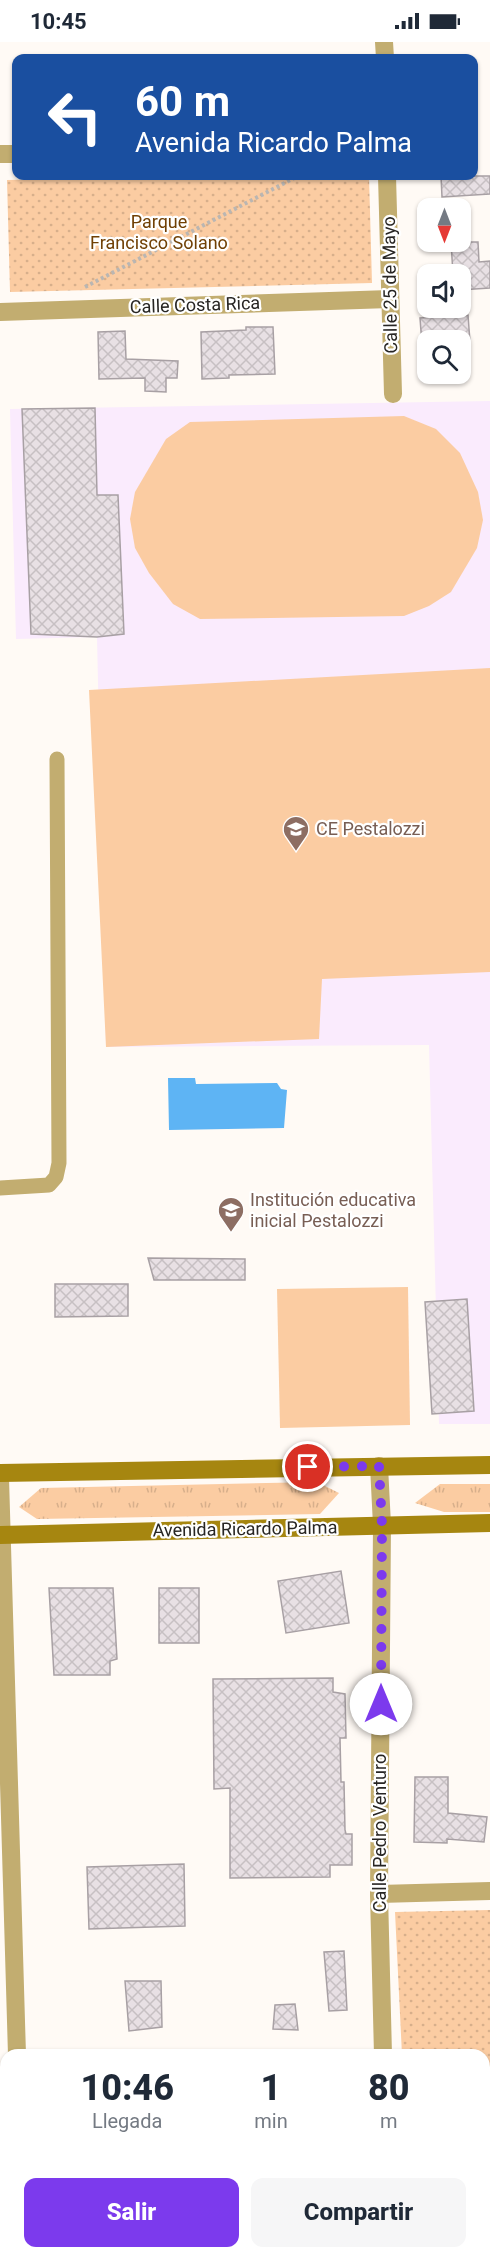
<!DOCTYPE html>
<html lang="es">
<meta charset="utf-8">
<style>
body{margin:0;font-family:Roboto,sans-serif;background:#f6f6f7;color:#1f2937;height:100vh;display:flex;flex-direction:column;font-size:22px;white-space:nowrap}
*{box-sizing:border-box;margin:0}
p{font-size:20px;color:#747a83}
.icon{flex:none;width:33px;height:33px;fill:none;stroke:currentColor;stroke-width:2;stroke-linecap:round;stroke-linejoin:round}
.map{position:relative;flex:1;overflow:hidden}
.panel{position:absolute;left:0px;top:2007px;width:490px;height:210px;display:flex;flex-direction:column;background:#fff;border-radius:18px 18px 0 0;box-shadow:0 2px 4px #0004}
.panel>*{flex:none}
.hud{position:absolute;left:12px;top:12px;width:466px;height:126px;border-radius:12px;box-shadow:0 2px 4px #0004;background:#1a4fa0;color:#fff;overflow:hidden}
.needle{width:39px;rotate:180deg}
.controls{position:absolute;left:417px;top:156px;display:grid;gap:12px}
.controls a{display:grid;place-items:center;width:54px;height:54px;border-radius:12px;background:#fff;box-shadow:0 2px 4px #0004;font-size:30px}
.pin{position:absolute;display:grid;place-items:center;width:51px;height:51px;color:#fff;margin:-26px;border:3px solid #fff;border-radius:50%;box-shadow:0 2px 6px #0007}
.me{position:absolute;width:66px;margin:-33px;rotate:0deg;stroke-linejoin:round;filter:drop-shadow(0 0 4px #0008)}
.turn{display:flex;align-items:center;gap:21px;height:126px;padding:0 24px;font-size:27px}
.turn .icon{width:78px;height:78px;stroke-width:2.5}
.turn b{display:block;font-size:42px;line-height:51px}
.eta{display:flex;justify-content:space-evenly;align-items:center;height:102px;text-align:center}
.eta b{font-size:36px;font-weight:800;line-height:42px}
.primary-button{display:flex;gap:12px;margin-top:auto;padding:12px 24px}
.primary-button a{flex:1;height:69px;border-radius:12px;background:#7c3aed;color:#fff;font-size:24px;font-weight:800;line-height:69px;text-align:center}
.primary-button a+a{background:#f6f6f7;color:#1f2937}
.status{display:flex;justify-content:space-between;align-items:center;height:42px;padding:0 30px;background:#fff;direction:ltr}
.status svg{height:16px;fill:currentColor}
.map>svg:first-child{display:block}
</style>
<div class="status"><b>10:45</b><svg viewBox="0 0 49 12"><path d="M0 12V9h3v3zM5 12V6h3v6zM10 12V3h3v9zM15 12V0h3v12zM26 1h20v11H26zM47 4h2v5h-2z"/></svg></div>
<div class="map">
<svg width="490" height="2217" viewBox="0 0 490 2217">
<defs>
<pattern id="grass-tufts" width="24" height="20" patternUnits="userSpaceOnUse" patternTransform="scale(1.5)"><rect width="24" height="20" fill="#fbcca2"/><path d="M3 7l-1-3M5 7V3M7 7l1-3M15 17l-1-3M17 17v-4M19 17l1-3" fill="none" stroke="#d7af8b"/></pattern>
<pattern id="park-dots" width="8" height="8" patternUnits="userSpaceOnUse" patternTransform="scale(1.5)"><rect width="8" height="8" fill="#fbcca2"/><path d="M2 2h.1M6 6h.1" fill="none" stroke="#d7af8b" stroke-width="1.8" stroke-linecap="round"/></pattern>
<pattern id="building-cross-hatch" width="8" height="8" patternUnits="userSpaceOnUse" patternTransform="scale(1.5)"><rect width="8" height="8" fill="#e8e0e4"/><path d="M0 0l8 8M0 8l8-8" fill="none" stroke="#c7c0c3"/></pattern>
</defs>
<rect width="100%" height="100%" fill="#fffaf5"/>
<!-- education -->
<path fill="#faebfd" d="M 490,359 L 490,1382 L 439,1382 L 429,1003 L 106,1005 L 97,595 L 16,597 L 10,367 Z"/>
<!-- grass -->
<g fill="url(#grass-tufts)">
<path d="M 317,1440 L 339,1451 L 320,1472 L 37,1477 L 19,1465 L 41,1446 Z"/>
<path d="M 440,1442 L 490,1442 L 490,1470 L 444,1470 L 415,1461 Z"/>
</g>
<!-- park -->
<g fill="url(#park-dots)">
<path d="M 199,134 L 369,134 L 372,241 L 10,250 L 7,138 Z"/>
<path d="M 490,1868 L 490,2204 L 485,2204 L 484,2013 L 402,2013 L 395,1870 Z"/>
</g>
<!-- pitch -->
<g fill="#fbcca2">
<path d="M 404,374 L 436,387 L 460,411 L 478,450 L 483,478 L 477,506 L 451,550 L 429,564 L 404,574 L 200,577 L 173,562 L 149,531 L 135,506 L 130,477 L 135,450 L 166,397 L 190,380 Z"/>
<path d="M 490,626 L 490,930 L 322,937 L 319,997 L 106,1005 L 89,648 Z"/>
<path d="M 408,1245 L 410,1383 L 280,1386 L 277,1247 Z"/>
</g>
<!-- water -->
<path fill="#5eb4f4" d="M 168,1036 L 195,1036 L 196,1042 L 277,1041 L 281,1047 L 287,1048 L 284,1086 L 169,1088 Z"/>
<!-- building -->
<g fill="url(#building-cross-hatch)" stroke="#a8a0a4" stroke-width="1.5">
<path d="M 441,134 L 490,134 L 490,152 L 442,155 Z"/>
<path d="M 451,200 L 478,200 L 479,220 L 490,219 L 490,246 L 460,248 L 460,232 L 453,232 Z"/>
<path d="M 468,273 L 470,300 L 428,298 L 428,303 L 422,303 L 420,276 Z"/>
<path d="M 246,285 L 273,285 L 275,332 L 229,333 L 229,336 L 202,337 L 201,290 L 246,288 Z"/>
<path d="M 125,289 L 126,317 L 178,319 L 177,336 L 166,336 L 166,350 L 145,349 L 145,336 L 99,337 L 98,290 Z"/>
<path d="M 95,366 L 97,453 L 118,453 L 124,592 L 97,595 L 31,592 L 22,367 Z"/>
<path d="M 148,1216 L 245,1217 L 245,1238 L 154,1238 Z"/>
<path d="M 55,1242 L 128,1242 L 128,1274 L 55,1275 Z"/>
<path d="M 467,1257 L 474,1369 L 432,1372 L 425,1260 Z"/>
<path d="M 341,1529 L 349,1581 L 286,1591 L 278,1539 Z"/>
<path d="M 49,1546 L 113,1546 L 117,1617 L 110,1619 L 110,1633 L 54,1633 Z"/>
<rect x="159" y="1546" width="40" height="55"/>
<path d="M 333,1636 L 333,1650 L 345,1652 L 346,1696 L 340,1696 L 341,1740 L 344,1740 L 345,1788 L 346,1792 L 352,1792 L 352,1823 L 330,1823 L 330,1835 L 230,1836 L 230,1746 L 214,1747 L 213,1637 Z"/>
<path d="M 415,1735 L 448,1735 L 448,1771 L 487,1775 L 484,1800 L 447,1797 L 447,1801 L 414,1800 Z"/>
<path d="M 184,1822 L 185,1884 L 89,1887 L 87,1825 Z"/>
<path d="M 344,1909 L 347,1968 L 329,1969 L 324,1910 Z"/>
<path d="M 125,1939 L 161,1939 L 162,1985 L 129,1989 Z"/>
<path d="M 295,1962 L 298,1988 L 273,1987 L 275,1963 Z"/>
</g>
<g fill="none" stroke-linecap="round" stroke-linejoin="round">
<!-- path -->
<path stroke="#bab6b2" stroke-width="4" stroke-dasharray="3 3" stroke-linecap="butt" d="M 85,245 L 298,134"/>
<!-- service -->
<path stroke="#c2ad70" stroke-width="15" d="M 0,1146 L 49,1143 L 56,1135 L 59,1121 L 57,717"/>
<!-- minor -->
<g stroke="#c2ad70" stroke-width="18">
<path d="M 384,0 L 385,16"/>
<path d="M 0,112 L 16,112"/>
<path d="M 387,134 L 393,352"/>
<path d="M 0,270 L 390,257"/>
<path d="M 379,1424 L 382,1483 L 379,1852 L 383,2013"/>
<path d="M 0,1436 L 17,2013"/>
<path d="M 379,1852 L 490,1849"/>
<path d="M 0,2047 L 6,2048"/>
<path d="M 19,2211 L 19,2217"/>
<path d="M 390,2211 L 390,2217"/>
</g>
<!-- secondary -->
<g stroke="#a68610" stroke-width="18">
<path d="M 0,1431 L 490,1423"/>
<path d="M 0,1493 L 490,1481"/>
</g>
</g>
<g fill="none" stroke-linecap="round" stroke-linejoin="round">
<!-- route -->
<path stroke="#7c3aed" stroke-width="10" stroke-dasharray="0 18" d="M 308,1425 L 379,1424 L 382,1483 L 381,1662"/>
</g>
<!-- icons -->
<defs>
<g id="university-pin" transform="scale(1.35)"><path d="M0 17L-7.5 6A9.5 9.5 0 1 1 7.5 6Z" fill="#8d6e63" stroke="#fff"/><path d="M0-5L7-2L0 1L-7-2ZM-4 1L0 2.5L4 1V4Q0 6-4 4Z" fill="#fff"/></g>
<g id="school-pin" transform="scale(1.35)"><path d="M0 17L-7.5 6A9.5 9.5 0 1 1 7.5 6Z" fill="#8d6e63" stroke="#fff"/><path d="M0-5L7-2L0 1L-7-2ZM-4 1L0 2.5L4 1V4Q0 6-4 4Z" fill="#fff"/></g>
</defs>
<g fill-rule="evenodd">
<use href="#university-pin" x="296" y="787"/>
<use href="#school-pin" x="231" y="1168"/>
</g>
<g text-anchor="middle" stroke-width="4.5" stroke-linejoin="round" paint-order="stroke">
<!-- park labels -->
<g font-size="18" fill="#704005" stroke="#fff">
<text x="159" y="186">Parque<tspan x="159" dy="21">Francisco Solano</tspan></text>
</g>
<!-- street labels -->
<g font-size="18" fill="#272523" stroke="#fff">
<text transform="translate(390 243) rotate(-91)" y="6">Calle 25 de Mayo</text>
<text transform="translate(195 263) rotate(-2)" y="6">Calle Costa Rica</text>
<text transform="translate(245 1487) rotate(-1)" y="6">Avenida Ricardo Palma</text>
<text transform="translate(380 1791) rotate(-90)" y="6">Calle Pedro Venturo</text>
</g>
<!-- education labels -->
<g font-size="18" fill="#785e54" stroke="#fff" text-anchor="start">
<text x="316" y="793">CE Pestalozzi</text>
<text x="250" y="1164">Institución educativa<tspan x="250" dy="21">inicial Pestalozzi</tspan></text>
</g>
</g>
</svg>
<div class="controls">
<a><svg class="needle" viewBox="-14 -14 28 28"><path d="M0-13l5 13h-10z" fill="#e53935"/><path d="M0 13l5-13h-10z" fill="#747a83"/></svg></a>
<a><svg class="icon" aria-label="sound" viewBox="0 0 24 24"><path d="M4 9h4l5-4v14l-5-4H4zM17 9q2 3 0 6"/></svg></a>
<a><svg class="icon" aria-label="search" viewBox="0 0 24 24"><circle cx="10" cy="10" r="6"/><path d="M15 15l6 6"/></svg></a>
</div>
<div class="pin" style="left:308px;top:1425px;background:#d93025"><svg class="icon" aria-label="arrive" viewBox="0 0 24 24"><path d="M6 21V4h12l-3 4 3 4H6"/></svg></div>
<svg class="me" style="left:381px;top:1662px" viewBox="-20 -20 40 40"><circle r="19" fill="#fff"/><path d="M0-13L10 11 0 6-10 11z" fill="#7c3aed"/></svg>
<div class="hud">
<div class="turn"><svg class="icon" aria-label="left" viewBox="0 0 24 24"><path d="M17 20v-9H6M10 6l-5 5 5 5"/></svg><div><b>60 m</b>Avenida Ricardo Palma</div></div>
</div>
<section class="panel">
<div class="eta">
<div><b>10:46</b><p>Llegada</p></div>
<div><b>1</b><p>min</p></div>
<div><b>80</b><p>m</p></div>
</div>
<div class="primary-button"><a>Salir</a><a>Compartir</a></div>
</section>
</div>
